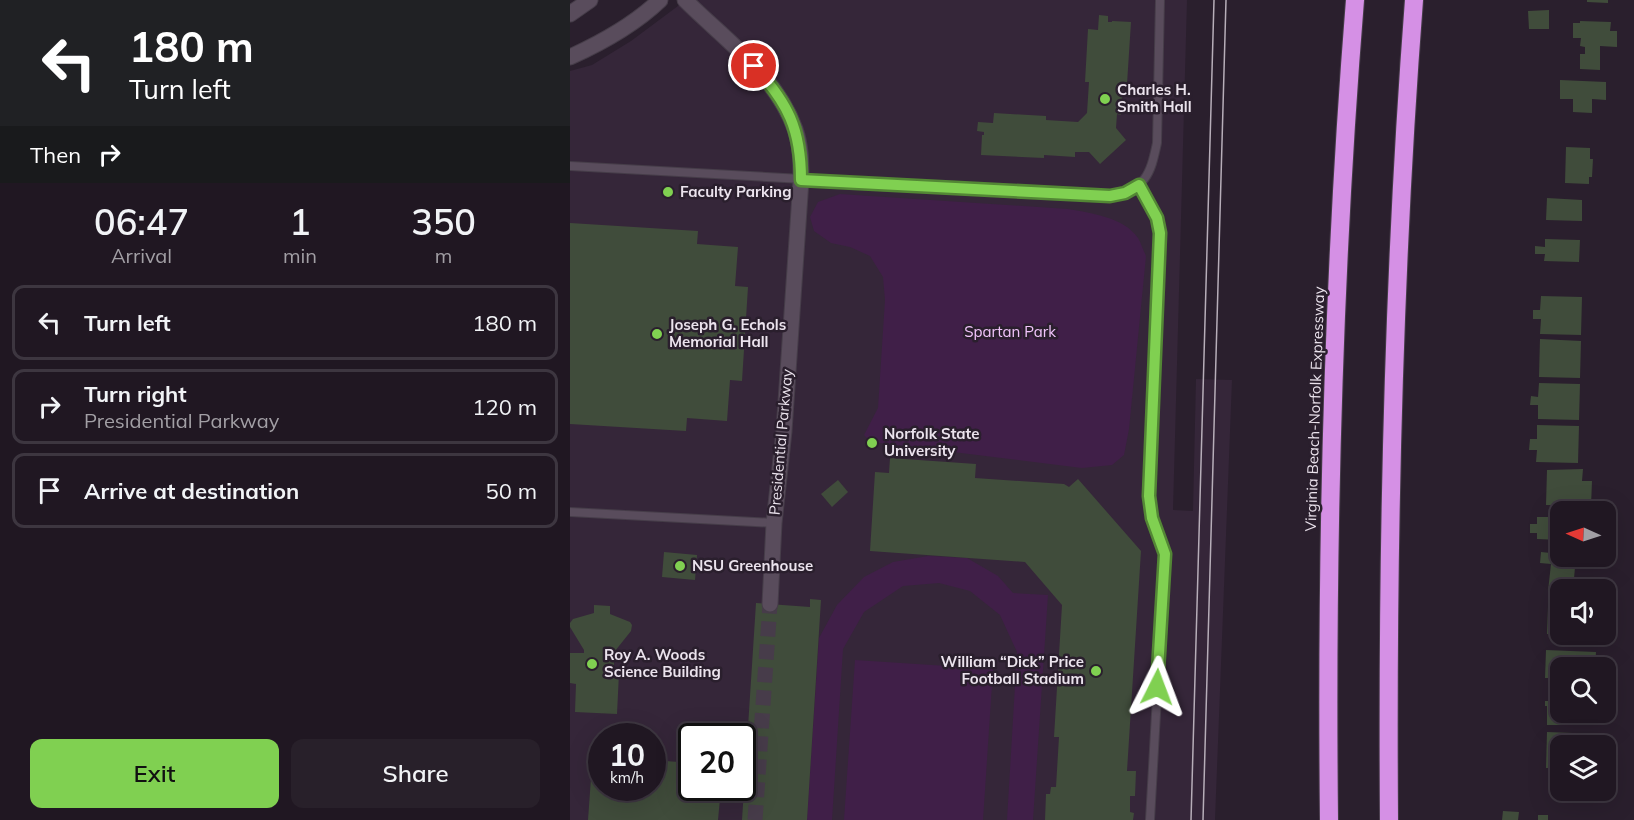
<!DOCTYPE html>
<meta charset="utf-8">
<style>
body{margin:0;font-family:Mulish,sans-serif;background:#28202a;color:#f1f3f6;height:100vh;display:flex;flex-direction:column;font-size:22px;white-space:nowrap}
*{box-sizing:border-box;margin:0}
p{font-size:20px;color:#a29fa5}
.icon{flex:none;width:33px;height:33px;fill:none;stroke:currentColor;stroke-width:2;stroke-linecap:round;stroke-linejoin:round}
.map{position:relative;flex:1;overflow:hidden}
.drawer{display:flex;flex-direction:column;background:#201722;width:570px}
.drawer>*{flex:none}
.top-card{background:#202124;color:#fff;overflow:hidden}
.needle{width:39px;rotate:273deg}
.tools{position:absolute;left:980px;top:501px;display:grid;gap:12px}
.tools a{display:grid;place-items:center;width:66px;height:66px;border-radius:12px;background:#201722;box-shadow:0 6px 24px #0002,0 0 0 2px #3d3640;font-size:30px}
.speed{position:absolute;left:18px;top:723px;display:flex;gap:12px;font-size:30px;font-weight:700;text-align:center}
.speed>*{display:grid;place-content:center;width:78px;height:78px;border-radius:50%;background:#201722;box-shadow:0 6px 24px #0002,0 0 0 2px #3d3640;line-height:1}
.speed small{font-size:15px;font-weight:400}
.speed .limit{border:3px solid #111;border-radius:9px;background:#fff;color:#111}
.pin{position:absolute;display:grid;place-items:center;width:51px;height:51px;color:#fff;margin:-26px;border:3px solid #fff;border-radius:50%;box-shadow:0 2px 6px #0007}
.me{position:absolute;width:66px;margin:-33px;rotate:3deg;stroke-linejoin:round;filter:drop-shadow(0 0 4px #0008)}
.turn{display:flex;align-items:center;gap:21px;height:126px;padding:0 30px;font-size:27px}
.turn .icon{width:78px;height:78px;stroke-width:2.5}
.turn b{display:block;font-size:42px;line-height:51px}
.then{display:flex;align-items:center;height:57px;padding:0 30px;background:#0003;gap:12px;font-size:22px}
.eta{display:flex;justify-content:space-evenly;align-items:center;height:102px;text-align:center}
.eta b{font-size:36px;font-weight:600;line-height:42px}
.action{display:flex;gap:12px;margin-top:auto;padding:12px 30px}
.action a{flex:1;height:69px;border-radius:12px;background:#80d051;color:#111;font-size:24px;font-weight:600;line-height:69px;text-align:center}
.action a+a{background:#28202a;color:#f1f3f6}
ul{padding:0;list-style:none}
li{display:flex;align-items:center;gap:18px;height:75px;margin:0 12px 9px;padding:0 18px;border:3px solid #3d3640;border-radius:12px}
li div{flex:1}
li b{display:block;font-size:22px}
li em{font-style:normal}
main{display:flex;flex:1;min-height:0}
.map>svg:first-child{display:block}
</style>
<main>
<section class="drawer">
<div class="top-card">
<div class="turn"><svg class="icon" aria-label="left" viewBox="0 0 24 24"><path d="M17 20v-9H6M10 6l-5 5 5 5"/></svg><div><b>180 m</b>Turn left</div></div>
<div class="then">Then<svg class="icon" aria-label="right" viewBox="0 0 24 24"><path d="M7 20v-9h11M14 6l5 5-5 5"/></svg></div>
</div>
<div class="eta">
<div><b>06:47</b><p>Arrival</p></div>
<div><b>1</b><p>min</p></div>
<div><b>350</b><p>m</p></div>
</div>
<ul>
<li><svg class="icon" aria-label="left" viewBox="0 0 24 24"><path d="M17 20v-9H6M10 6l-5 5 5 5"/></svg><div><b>Turn left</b></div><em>180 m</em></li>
<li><svg class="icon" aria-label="right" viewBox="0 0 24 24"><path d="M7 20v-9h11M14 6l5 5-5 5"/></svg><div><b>Turn right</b><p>Presidential Parkway</p></div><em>120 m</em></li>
<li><svg class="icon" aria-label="arrive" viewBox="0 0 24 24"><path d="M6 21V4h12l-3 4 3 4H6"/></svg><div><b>Arrive at destination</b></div><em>50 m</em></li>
</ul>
<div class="action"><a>Exit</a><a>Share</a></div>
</section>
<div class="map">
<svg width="1064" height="820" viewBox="0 0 1064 820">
<rect width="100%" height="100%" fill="#2a1f2d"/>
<!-- built -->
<path fill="#352639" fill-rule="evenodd" d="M 116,0 L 617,0 L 603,510 L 623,511 L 626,379 L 662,380 L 645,820 L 0,820 L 0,71 L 22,65 L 61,41 ZM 32,736 L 82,736 L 82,788 L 32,788 ZM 122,736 L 172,736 L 172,788 L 122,788 Z"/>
<!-- green -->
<g fill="#401f48">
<path d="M 270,194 L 498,209 C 520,213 554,217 568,238 C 571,243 573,250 576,256 L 559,429 L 554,455 L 542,465 L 512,468 L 301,442 L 294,435 L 308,408 L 315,300 L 313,277 L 300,256 L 280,247 L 261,243 L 244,231 L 240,217 L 248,202 Z"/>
<path d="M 358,556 L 397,558 L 428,576 L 443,593 L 478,595 L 463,820 L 437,820 L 447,652 L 430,615 L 400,591 L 369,583 L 333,586 L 294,612 L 273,649 L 262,820 L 237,820 L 249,638 L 267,605 L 294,577 L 323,562 Z"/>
<path d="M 285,660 L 423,669 L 413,820 L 274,820 Z"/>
</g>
<!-- building -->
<g fill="#404c3b">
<path d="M 1017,0 L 1038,0 L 1038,3 L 1017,2 Z"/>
<path d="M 979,10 L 979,29 L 959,29 L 958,11 Z"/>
<path d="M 529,15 L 538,16 L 538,22 L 542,22 L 542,21 L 561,22 L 557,84 L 553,84 L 551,115 L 547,114 L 546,128 L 556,140 L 530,164 L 519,152 L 505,152 L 505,157 L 474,155 L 474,158 L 411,155 L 412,135 L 414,135 L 414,132 L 407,131 L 408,122 L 423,123 L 424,113 L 476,116 L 476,120 L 508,122 L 517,113 L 519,82 L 515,82 L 518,29 L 528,30 Z"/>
<path d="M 1010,21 L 1041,22 L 1040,31 L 1047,31 L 1047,47 L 1030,46 L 1030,70 L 1010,69 L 1010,54 L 1015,54 L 1015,47 L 1010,46 L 1011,38 L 1003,38 L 1003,23 L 1010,23 Z"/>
<path d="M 990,80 L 1036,82 L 1036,100 L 1022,99 L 1022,113 L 1003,112 L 1003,99 L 990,99 Z"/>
<path d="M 996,147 L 1020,148 L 1020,159 L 1023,159 L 1022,177 L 1019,177 L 1019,184 L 995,183 Z"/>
<path d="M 977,198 L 1012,200 L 1012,221 L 976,220 Z"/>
<path d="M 0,223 L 128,231 L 127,244 L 168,247 L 165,286 L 178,287 L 172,381 L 160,380 L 157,421 L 117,418 L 116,431 L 0,424 Z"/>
<path d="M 975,239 L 1010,240 L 1009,262 L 974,261 L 975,254 L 965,254 L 965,246 L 975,247 Z"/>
<path d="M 971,296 L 1012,297 L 1011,335 L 970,334 L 971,319 L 963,319 L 963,310 L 970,310 Z"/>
<path d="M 970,339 L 1011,341 L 1010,378 L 969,377 Z"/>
<path d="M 969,383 L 1010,384 L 1009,420 L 968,419 L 968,405 L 960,405 L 961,396 L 968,397 Z"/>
<path d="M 967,425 L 1009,426 L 1008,463 L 966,462 L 967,450 L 959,450 L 960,439 L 967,439 Z"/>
<path d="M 320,458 L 406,464 L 405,478 L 494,484 L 499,487 L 508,479 L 571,551 L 557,771 L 566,771 L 565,796 L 560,796 L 560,812 L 564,813 L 563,820 L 475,820 L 476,794 L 480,794 L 481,787 L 486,787 L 489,737 L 484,737 L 492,605 L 455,562 L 300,551 L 305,472 L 319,473 Z"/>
<path d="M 1013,469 L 1012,481 L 1022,481 L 1021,506 L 976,505 L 977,470 Z"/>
<path d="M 268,480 L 278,492 L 262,507 L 251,494 Z"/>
<path d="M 967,517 L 990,517 L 990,540 L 967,539 L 967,533 L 960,533 L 960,524 L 967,524 Z"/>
<path d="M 94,552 L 127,555 L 125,580 L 92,577 Z"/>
<path d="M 971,552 L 990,554 L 990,556 L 1006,556 L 1003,590 L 990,590 L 990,592 L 978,591 L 981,564 L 970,563 Z"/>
<path d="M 240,599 L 251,600 L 237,820 L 172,820 L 186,603 L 240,607 Z"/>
<path d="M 24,605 L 40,606 L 40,614 L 60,622 L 62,625 L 61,631 L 45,651 L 44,656 L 44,673 L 49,673 L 47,714 L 5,712 L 6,684 L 0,683 L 0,653 L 14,653 L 14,650 L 0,627 L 0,623 L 3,619 L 24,613 Z"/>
<path d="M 978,607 L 990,607 L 990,635 L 977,634 Z"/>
<path d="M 976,650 L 1026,652 L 1025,668 L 990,668 L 990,678 L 975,678 Z"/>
<path d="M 978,689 L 990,689 L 990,712 L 1007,712 L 1007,715 L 1004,715 L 1003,725 L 977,725 L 977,706 L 975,706 L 975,701 L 978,701 Z"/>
<path d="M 977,732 L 1003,733 L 1002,746 L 990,746 L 990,768 L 976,768 Z"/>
<path d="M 82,760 L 122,763 L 122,788 L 151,788 L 148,820 L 18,820 L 22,764 L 32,764 L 32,788 L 82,788 Z"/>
<path d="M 987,773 L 990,773 L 990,790 L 1020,790 L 1020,798 L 983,797 L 983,788 L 987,788 Z"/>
<path d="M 933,811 L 949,812 L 948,820 L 932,820 Z"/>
<rect x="968" y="815" width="10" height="5"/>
</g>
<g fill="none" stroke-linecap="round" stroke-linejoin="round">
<!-- minor-tunnel -->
<path stroke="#473c4a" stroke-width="15" stroke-dasharray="15 8" stroke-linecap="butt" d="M 185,820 L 200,604"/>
<!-- service casing -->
<g stroke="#463d49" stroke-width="10">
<g id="service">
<path d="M 0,166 L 540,196 C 576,188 580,176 587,143 L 590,0"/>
<path d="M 569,185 L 587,218 L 590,233 L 579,496 L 582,518 L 595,554 L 580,820"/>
<path d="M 0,512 L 204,523"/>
</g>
</g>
<!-- minor casing -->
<g stroke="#463d49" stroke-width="17">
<g id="minor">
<path d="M 115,0 C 154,39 206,75 225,129 C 231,146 231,163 231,180 L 214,431 L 204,523 L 200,604"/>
<path d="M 0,14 L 20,0"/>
<path d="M 0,57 C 33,42 64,25 90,0"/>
</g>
</g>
<!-- motorway casing -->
<g stroke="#463d49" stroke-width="20">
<g id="motorway">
<path d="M 759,820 C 756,546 763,273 785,0"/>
<path d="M 819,820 C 817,546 823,273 844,0"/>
</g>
</g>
<!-- service -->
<use href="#service" stroke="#594c5c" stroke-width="8"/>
<!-- minor -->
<use href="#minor" stroke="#594c5c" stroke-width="15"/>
<!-- motorway -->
<use href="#motorway" stroke="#d590e5" stroke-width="18"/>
<!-- tram -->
<g stroke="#b7aeb9" stroke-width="1.5">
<path d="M 621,820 L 644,0"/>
<path d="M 633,820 L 656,0"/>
</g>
</g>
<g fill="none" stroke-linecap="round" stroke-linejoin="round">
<!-- route casing -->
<g stroke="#538735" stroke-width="15">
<path id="route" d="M 184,66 C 218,103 231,129 231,180 L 540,196 L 555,193 L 569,185 L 587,218 L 590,233 L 579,496 L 582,518 L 595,554 L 587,687"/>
</g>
<!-- route -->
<use href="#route" stroke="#80d051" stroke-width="10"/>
</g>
<!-- markers -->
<g fill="#80d051" stroke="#2a1f2d" stroke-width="2">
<circle cx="535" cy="99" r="6"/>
<circle cx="98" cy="192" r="6"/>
<circle cx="87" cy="334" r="6"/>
<circle cx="302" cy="443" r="6"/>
<circle cx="110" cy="566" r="6"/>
<circle cx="22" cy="664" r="6"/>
<circle cx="526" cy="671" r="6"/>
</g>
<g text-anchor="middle" stroke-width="5" stroke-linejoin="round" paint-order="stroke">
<!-- poi labels -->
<g font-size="15" font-weight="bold" fill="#ebe3ed" stroke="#2a1f2d" text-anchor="start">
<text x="547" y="95">Charles H.<tspan x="547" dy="17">Smith Hall</tspan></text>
<text x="110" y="197">Faculty Parking</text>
<text x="99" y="330">Joseph G. Echols<tspan x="99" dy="17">Memorial Hall</tspan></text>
<text x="314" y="439">Norfolk State<tspan x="314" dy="17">University</tspan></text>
<text x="122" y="571">NSU Greenhouse</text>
<text x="34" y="660">Roy A. Woods<tspan x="34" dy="17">Science Building</tspan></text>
<text x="514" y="667" text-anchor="end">William “Dick” Price<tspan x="514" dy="17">Football Stadium</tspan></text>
</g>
<!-- park labels -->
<g font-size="15" fill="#f1c4fb" stroke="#2a1f2d">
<text x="440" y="337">Spartan Park</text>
</g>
<!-- street labels -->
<g font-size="15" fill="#ebe3ed" stroke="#2a1f2d">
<text transform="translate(745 409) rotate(-88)" y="5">Virginia Beach-Norfolk Expressway</text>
<text transform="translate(211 442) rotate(-85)" y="5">Presidential Parkway</text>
</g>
</g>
</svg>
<div class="tools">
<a><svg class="needle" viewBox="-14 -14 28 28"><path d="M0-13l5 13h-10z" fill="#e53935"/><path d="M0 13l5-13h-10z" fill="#a29fa5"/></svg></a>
<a><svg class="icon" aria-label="sound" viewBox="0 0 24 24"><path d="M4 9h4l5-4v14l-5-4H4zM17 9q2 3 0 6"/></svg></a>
<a><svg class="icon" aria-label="search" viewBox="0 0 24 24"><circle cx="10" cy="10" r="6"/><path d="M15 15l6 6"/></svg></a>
<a><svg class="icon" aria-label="layers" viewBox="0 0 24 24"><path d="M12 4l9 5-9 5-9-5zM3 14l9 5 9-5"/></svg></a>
</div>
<div class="speed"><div>10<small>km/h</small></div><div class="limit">20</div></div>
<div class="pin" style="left:184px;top:66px;background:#d93025"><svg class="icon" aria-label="arrive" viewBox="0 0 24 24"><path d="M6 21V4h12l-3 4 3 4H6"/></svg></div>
<svg class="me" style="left:587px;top:687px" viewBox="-20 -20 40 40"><path d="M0-17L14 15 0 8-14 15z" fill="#80d051" stroke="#fff" stroke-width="4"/></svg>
</div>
</main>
